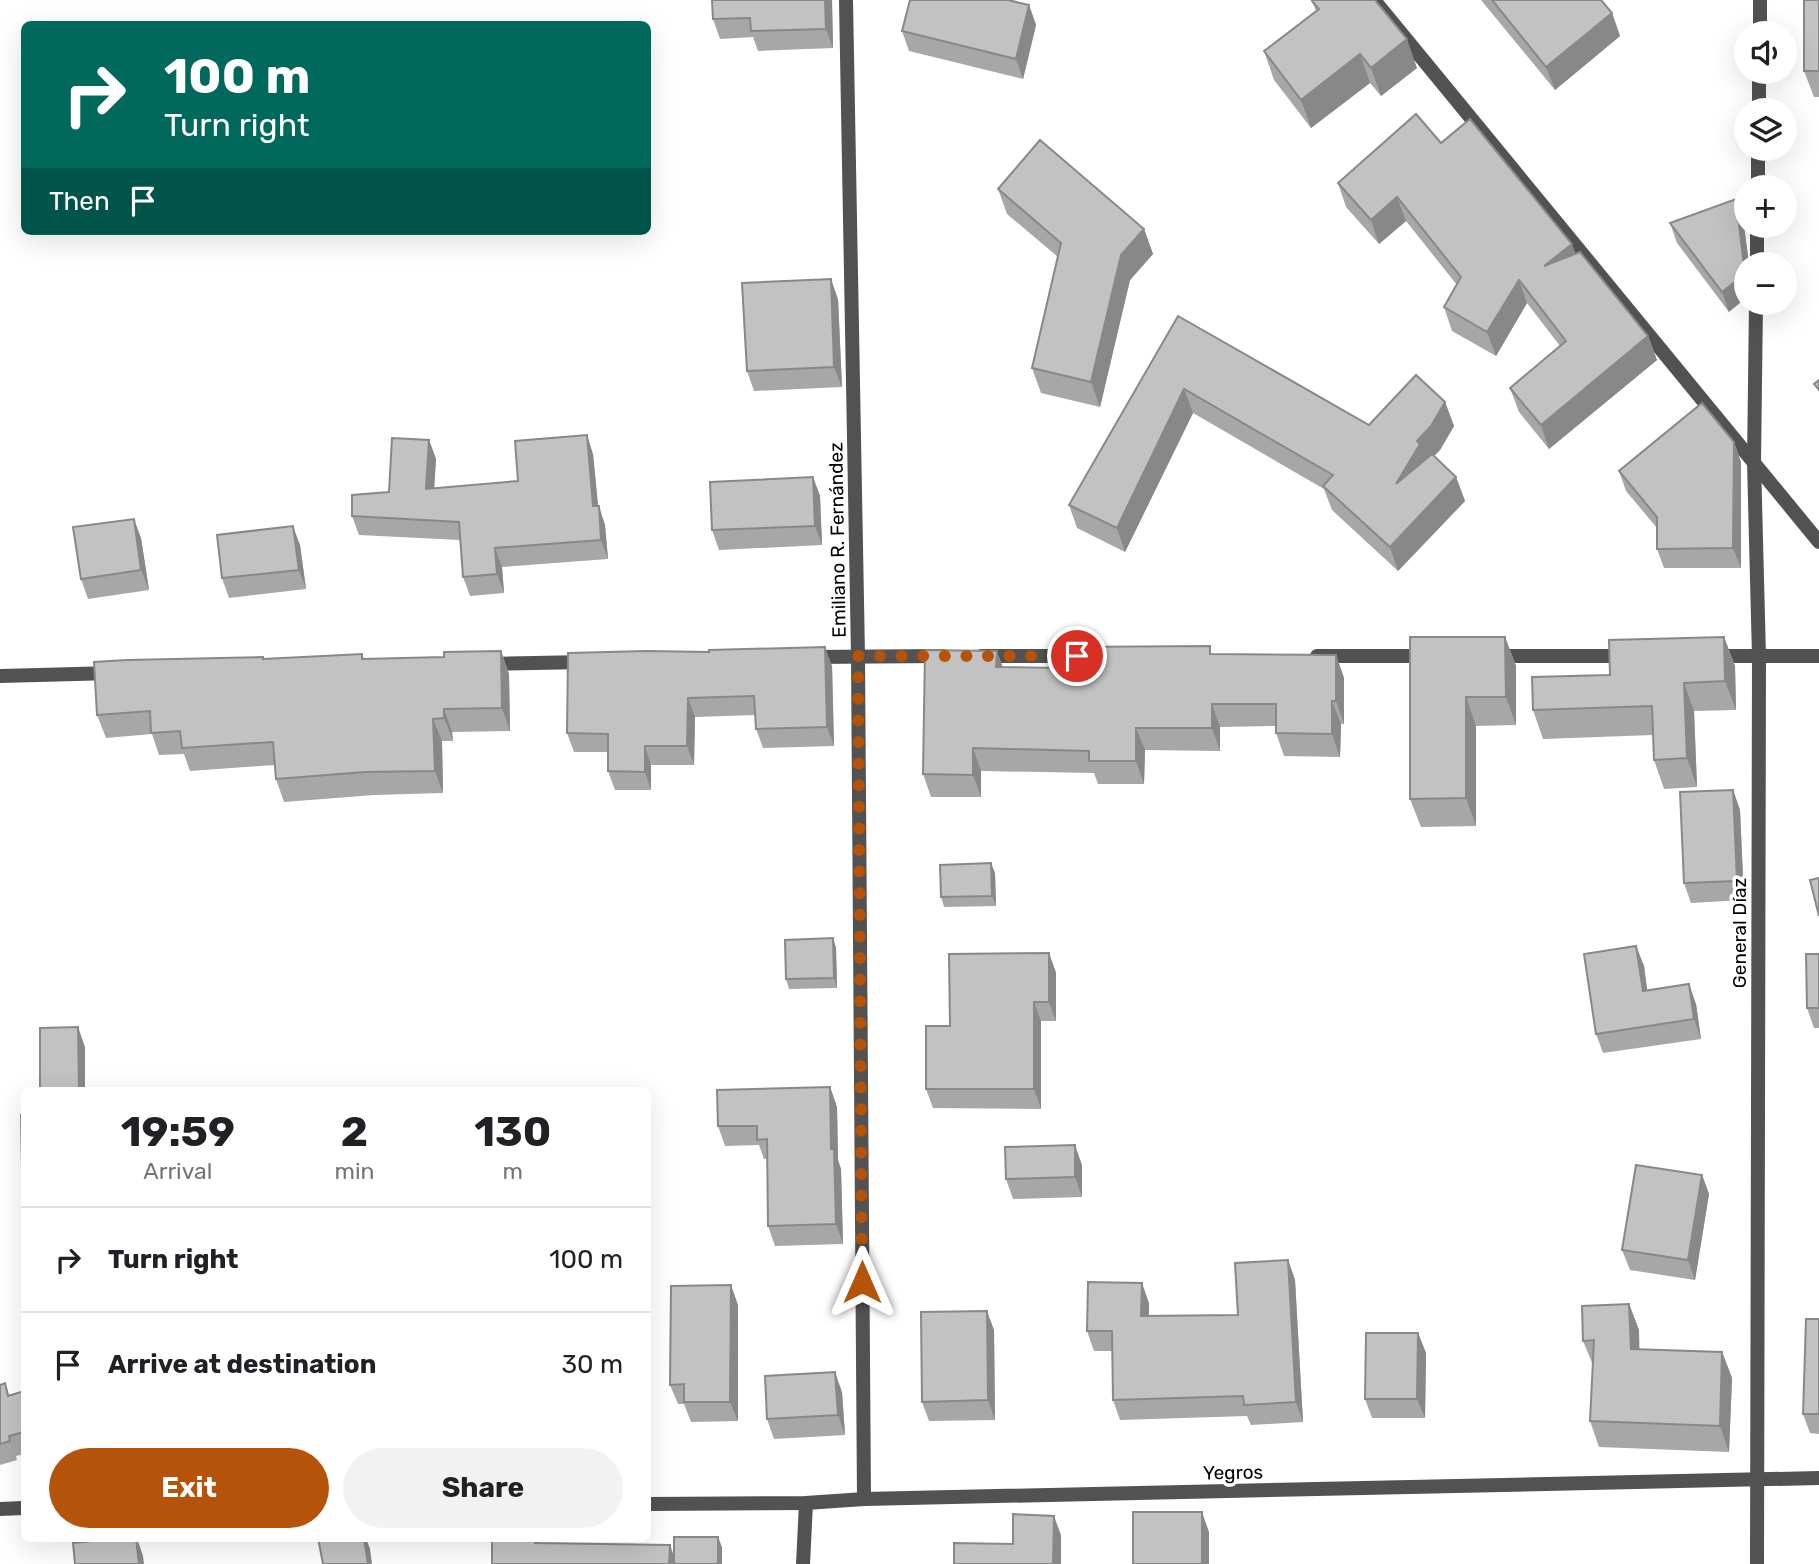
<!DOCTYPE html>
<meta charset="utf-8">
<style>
body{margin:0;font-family:Rubik,sans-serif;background:#f2f2f2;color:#202124;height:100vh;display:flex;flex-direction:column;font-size:26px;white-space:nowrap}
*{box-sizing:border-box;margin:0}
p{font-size:23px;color:#757577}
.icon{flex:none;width:38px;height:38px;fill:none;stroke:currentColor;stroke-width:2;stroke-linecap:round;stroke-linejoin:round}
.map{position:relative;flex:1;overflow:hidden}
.details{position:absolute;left:21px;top:1087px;width:630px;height:455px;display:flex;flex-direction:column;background:#fff;border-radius:10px;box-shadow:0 7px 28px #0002}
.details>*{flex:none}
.guide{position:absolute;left:21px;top:21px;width:630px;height:214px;border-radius:10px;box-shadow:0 7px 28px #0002;background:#00695c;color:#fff;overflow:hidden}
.controls{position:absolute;left:1734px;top:21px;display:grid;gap:14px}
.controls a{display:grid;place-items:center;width:63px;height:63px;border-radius:50%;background:#fff;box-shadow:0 7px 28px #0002;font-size:35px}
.pin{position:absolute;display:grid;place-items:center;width:60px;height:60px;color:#fff;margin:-30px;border:4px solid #fff;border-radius:50%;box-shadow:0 2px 7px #0007}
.me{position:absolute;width:77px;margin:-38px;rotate:0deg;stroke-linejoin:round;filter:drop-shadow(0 0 5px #0008)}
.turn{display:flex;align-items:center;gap:24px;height:147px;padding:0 28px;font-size:32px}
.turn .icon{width:91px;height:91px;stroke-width:2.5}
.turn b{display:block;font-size:49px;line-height:60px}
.then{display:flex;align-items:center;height:66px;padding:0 28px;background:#0003;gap:14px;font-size:26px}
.eta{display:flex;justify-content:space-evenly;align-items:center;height:119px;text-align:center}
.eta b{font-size:42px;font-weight:700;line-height:49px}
.primary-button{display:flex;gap:14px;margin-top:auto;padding:14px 28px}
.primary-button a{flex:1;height:80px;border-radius:42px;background:#b45309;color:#fff;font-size:28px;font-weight:700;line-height:80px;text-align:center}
.primary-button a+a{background:#f2f2f2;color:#202124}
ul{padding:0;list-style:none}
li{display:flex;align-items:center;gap:21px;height:105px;padding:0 28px;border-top:2px solid #e0e0e0}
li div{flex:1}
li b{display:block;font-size:26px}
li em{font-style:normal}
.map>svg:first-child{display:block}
</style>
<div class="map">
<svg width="1819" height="1564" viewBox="0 0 1819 1564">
<rect width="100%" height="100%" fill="#fff"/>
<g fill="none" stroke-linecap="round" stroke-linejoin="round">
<!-- minor -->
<g stroke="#525252" stroke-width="14">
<path d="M 846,0 L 858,656 L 864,1499"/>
<path d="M 1760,33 L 1760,0"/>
<path d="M 1759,110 L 1759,72"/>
<path d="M 1758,187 L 1758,149"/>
<path d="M 1757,264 L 1757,226"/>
<path d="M 1756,303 L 1754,462 L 1759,656 L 1757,1564"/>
<path d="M 981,656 L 1076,656"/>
<path d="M 1317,656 L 1426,656"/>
<path d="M 1496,656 L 1626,656"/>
<path d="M 1713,656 L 1819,656"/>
<path d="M 810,657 L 943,656"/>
<path d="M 488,664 L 586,662"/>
<path d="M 0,676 L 114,673"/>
<path d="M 648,1504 L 806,1503 L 864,1499 L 1819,1478"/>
<path d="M 0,1509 L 24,1508"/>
<path d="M 803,1564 L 806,1503"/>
</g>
<!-- tertiary -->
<path stroke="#525252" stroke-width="14" d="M 1374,0 L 1819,542"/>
</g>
<!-- wall -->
<g fill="#a7a7a7">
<path d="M 832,0 L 833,48 L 758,51 L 753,37 L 720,39 L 713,19 Z"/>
<path d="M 1481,0 L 1601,0 L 1612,13 L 1620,36 L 1555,90 Z"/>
<path d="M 1819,0 L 1819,97 L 1814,97 L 1804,71 Z"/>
<path d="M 1312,1 L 1417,68 L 1381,96 L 1370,83 L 1311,128 L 1274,80 L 1264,51 L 1316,11 Z"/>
<path d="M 1029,5 L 1036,25 L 1023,79 L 909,51 L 902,31 Z"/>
<path d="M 1441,143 L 1576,254 L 1648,336 L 1657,360 L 1549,449 L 1519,412 L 1510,388 L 1560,346 L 1527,303 L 1496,356 L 1452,331 L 1444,307 L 1457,285 L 1406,221 L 1379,244 L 1346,207 L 1338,183 Z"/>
<path d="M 998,189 L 1144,229 L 1153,254 L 1130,280 L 1100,407 L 1041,393 L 1032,368 L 1058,257 L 1007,214 Z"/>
<path d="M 1743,218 L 1749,264 L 1746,264 L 1729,312 L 1677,243 L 1670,223 Z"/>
<path d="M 838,299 L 842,387 L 754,391 L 747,371 Z"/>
<path d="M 1178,316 L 1369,425 L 1445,402 L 1454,426 L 1440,450 L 1434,456 L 1456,477 L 1465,501 L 1398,571 L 1332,510 L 1324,489 L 1193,413 L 1125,552 L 1077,528 L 1069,505 Z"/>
<path d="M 429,440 L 436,459 L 434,488 L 518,481 L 593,454 L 598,506 L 605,525 L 608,559 L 502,567 L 504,593 L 470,596 L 463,577 L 460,540 L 359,535 L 352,516 L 389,492 Z"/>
<path d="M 1734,442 L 1741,462 L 1741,568 L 1664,568 L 1657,549 L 1657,528 L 1626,491 L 1619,471 Z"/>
<path d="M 813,477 L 820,496 L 822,545 L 719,550 L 712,530 Z"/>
<path d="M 141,538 L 149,590 L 88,599 L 81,579 Z"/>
<path d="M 300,545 L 306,589 L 229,598 L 222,578 Z"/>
<path d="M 1410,637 L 1505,637 L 1516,666 L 1516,725 L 1476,726 L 1476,826 L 1421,827 L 1410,799 Z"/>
<path d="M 1724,637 L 1735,666 L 1736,710 L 1694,711 L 1697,787 L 1664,789 L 1654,760 L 1653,735 L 1543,739 L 1533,710 L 1610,675 Z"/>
<path d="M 501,651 L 509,674 L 510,731 L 452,732 L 453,741 L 442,741 L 443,793 L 374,795 L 284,802 L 276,779 L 275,765 L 190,771 L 184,754 L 159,755 L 152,734 L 106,738 L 97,715 L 263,659 L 362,654 L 364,659 L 444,657 Z"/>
<path d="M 568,653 L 832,666 L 834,746 L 763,748 L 756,729 L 755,715 L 695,717 L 694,765 L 651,765 L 651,790 L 615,790 L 608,771 L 608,752 L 574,752 L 567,733 Z"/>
<path d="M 1213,654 L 1336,655 L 1344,678 L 1344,724 L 1341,724 L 1340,757 L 1284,756 L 1276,733 L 1276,726 L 1220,727 L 1220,751 L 1145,750 L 1144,784 L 1098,784 L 1094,773 L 981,771 L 981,797 L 931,797 L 923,774 L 1003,667 L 1059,668 Z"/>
<path d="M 1733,790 L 1740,810 L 1744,900 L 1691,903 L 1684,883 Z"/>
<path d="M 995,873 L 996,906 L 944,907 L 941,897 Z"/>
<path d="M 833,938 L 836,948 L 837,988 L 789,989 L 786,979 Z"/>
<path d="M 1636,946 L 1644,966 L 1647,990 L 1696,1004 L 1701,1039 L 1603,1053 L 1596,1034 Z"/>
<path d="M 1049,953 L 1056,973 L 1056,1021 L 1041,1021 L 1041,1109 L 933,1108 L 926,1089 L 950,1026 Z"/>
<path d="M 1819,954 L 1819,1028 L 1814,1028 L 1807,1008 Z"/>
<path d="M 830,1087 L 837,1107 L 838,1160 L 841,1169 L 843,1244 L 775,1246 L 768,1226 L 767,1159 L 764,1159 L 759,1145 L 725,1146 L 718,1126 Z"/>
<path d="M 1082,1165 L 1082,1197 L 1013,1199 L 1006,1179 Z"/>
<path d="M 1702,1175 L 1709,1194 L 1695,1280 L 1630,1270 L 1622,1250 Z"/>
<path d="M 1288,1260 L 1295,1280 L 1303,1422 L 1251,1425 L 1247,1416 L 1120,1420 L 1113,1400 L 1112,1351 L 1094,1351 L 1087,1331 L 1149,1303 L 1149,1316 L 1238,1315 Z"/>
<path d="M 1629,1304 L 1639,1330 L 1639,1349 L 1722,1352 L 1732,1378 L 1729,1452 L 1599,1447 L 1590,1421 L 1593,1365 L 1583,1341 Z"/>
<path d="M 738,1305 L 738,1421 L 691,1422 L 684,1404 L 678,1404 L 670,1385 Z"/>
<path d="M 1819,1319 L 1819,1434 L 1810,1433 L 1803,1414 Z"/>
<path d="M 994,1330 L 995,1420 L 929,1421 L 922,1402 Z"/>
<path d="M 1418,1333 L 1426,1353 L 1425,1418 L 1372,1418 L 1365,1399 Z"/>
<path d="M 5,1383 L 9,1395 L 24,1391 L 24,1454 L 16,1456 L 17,1460 L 0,1465 L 0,1385 Z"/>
<path d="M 842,1392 L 845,1435 L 774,1439 L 767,1419 Z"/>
</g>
<!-- shaded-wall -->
<g fill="#888">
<path d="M 825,0 L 832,0 L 833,48 L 826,29 Z"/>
<path d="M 1029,5 L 1036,25 L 1023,79 L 1016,59 Z"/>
<path d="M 1612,13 L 1620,36 L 1555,90 L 1546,67 Z"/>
<path d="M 1407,39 L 1417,68 L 1381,96 L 1371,68 Z"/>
<path d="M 1360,54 L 1370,83 L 1311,128 L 1301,100 Z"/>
<path d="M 1397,197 L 1406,221 L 1379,244 L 1371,220 Z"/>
<path d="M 1736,199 L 1743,218 L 1749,264 L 1746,264 L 1746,298 L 1729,312 L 1722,292 Z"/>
<path d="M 1144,229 L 1153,254 L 1130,280 L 1100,407 L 1091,382 L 1121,255 Z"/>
<path d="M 1572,244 L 1581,267 L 1544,266 Z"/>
<path d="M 831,279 L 838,299 L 842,387 L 834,367 Z"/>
<path d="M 1519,280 L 1527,303 L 1496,356 L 1487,332 Z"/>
<path d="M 1648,336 L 1657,360 L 1549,449 L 1541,425 Z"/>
<path d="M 1184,389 L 1193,413 L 1125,552 L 1117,528 Z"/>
<path d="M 1445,402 L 1454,426 L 1440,450 L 1427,463 L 1396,484 L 1417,441 Z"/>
<path d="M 587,435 L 593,454 L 600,525 L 593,506 Z"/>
<path d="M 429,440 L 436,459 L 433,508 L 426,489 Z"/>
<path d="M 1734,442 L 1741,462 L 1741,568 L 1733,548 Z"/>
<path d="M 813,477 L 820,496 L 822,545 L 815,526 Z"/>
<path d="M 1456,477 L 1465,501 L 1398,571 L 1390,547 Z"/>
<path d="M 599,506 L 605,525 L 608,559 L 601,540 Z"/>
<path d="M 134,519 L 141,538 L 149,590 L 141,570 Z"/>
<path d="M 293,526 L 300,545 L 306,589 L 299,570 Z"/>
<path d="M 495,548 L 502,567 L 504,593 L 497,574 Z"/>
<path d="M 1505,637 L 1516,666 L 1516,725 L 1506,697 Z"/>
<path d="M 1724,637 L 1735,666 L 1736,710 L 1725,681 Z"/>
<path d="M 825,647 L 832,666 L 834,746 L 827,727 Z"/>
<path d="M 501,651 L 509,674 L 510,731 L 502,708 Z"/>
<path d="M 997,651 L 1005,673 L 996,667 Z"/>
<path d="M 1336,655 L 1344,678 L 1344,724 L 1336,701 Z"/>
<path d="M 1684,683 L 1694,711 L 1697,787 L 1687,758 Z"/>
<path d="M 1466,697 L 1476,726 L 1476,826 L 1466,798 Z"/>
<path d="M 688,698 L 695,717 L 694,765 L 687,746 Z"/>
<path d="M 1332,701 L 1341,724 L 1340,757 L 1332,734 Z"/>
<path d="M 1212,704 L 1220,727 L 1220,751 L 1212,728 Z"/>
<path d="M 444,709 L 452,732 L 453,741 L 444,718 Z"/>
<path d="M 433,719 L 442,741 L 443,793 L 435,771 Z"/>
<path d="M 1136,728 L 1145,750 L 1144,784 L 1136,761 Z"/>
<path d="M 645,746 L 651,765 L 651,790 L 645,772 Z"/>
<path d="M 973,748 L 981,771 L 981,797 L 973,775 Z"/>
<path d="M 1733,790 L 1740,810 L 1744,900 L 1737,881 Z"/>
<path d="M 991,863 L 995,873 L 996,906 L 992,896 Z"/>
<path d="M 833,938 L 836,948 L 837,988 L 834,978 Z"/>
<path d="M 1636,946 L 1644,966 L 1650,1011 L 1643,991 Z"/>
<path d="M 1049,953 L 1056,973 L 1056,1021 L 1049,1002 Z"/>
<path d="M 1689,984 L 1696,1004 L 1701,1039 L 1694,1019 Z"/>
<path d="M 1034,1002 L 1041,1021 L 1041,1109 L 1034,1089 Z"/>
<path d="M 78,1027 L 85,1047 L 85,1090 L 79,1090 Z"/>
<path d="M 830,1087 L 837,1107 L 838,1160 L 841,1169 L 843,1244 L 836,1224 L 831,1149 Z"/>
<path d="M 1075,1145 L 1082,1165 L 1082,1197 L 1075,1177 Z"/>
<path d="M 1702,1175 L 1709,1194 L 1695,1280 L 1688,1260 Z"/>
<path d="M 1288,1260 L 1295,1280 L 1303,1422 L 1296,1402 Z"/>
<path d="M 1142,1283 L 1149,1303 L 1148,1335 L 1141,1316 Z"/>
<path d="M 731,1285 L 738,1305 L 738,1421 L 730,1402 Z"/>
<path d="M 1629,1304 L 1639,1330 L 1640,1374 L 1631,1349 Z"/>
<path d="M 987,1311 L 994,1330 L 995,1420 L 988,1400 Z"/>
<path d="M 1418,1333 L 1426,1353 L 1425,1418 L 1417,1399 Z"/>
<path d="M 1722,1352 L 1732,1378 L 1729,1452 L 1720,1426 Z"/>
<path d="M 835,1372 L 842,1392 L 845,1435 L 838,1415 Z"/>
<path d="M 1202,1512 L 1209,1532 L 1209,1564 L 1202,1564 Z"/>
<path d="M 1054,1516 L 1061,1535 L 1061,1564 L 1053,1564 Z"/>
<path d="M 718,1537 L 722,1547 L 722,1564 L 718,1564 Z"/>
<path d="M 137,1538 L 143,1556 L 144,1564 L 139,1564 Z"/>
<path d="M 364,1538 L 366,1538 L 370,1549 L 372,1564 L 368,1564 Z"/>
<path d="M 534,1538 L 538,1538 L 541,1545 L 535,1543 Z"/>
<path d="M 670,1545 L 676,1562 L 676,1564 L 669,1564 Z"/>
</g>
<!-- building -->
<g fill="#c2c2c2" stroke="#888" stroke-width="2">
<path d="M 712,0 L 825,0 L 826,29 L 751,31 L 750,18 L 713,19 Z"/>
<path d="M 910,0 L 1008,0 L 1029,5 L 1016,59 L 902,31 Z"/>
<path d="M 1313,0 L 1375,0 L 1407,39 L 1371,68 L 1360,54 L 1301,100 L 1264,51 L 1319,9 L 1312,1 Z"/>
<path d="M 1492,0 L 1601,0 L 1612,13 L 1546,67 Z"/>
<rect x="1804" y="0" width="15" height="71"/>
<path d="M 1416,114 L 1441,143 L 1470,119 L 1572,244 L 1544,266 L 1580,252 L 1648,336 L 1541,425 L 1510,388 L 1566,341 L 1519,280 L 1487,332 L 1444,307 L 1461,277 L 1397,197 L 1371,220 L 1338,183 Z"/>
<path d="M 1040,140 L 1144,229 L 1121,255 L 1091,382 L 1032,368 L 1061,243 L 998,189 Z"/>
<path d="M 1736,199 L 1745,274 L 1722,292 L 1670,223 Z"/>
<path d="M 831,279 L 834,367 L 747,371 L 742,283 Z"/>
<path d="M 1178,316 L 1369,425 L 1416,375 L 1445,402 L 1431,426 L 1417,441 L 1420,444 L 1396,484 L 1432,454 L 1456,477 L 1390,547 L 1323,486 L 1333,475 L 1184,389 L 1117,528 L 1069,505 Z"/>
<path d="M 1819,380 L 1819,390 L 1814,384 Z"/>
<path d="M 1702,403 L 1734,442 L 1733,548 L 1657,549 L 1657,517 L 1619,471 Z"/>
<path d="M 587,435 L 593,506 L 599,506 L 601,540 L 495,548 L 497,574 L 463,577 L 459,522 L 352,516 L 352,495 L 389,492 L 392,438 L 429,440 L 426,489 L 518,481 L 515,441 Z"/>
<path d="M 813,477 L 815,526 L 712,530 L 710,482 Z"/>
<path d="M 134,519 L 141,570 L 81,579 L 73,527 Z"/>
<path d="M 293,526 L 299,570 L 222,578 L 217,535 Z"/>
<path d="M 1410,637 L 1505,637 L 1506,697 L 1466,697 L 1466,798 L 1410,799 Z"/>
<path d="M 1724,637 L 1725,681 L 1684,683 L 1687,758 L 1654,760 L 1652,706 L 1533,710 L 1532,677 L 1610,675 L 1609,640 Z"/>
<path d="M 1210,646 L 1210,654 L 1336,655 L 1336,701 L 1332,701 L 1332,734 L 1276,733 L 1276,704 L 1212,704 L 1212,728 L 1136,728 L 1136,761 L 1089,761 L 1089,751 L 973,748 L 973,775 L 923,774 L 925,650 L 997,651 L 996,667 L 1059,668 L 1060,647 Z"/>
<path d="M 825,647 L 827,727 L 756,729 L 754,696 L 688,698 L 687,746 L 645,746 L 645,772 L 608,771 L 608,734 L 567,733 L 568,653 L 647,651 L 709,652 L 709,650 Z"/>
<path d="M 501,651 L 502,708 L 444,709 L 444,718 L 433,719 L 435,771 L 365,772 L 276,779 L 273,742 L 182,748 L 180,731 L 151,733 L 150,711 L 97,715 L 94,662 L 127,660 L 263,657 L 263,659 L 362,654 L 362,659 L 444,657 L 444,652 Z"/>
<path d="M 1733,790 L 1737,881 L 1684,883 L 1680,792 Z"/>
<path d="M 991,863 L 992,896 L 941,897 L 940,865 Z"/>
<path d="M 1819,878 L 1819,916 L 1810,880 Z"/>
<path d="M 833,938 L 834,978 L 786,979 L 785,940 Z"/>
<path d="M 1636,946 L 1643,991 L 1689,984 L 1694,1019 L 1596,1034 L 1584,954 Z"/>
<path d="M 1049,953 L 1049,1002 L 1034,1002 L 1034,1089 L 926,1089 L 926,1026 L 950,1026 L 949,954 Z"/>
<path d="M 1806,954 L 1819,954 L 1819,1008 L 1807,1008 Z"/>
<path d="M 78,1027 L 79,1090 L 40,1090 L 40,1028 Z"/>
<path d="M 830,1087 L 831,1149 L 834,1149 L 836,1224 L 768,1226 L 767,1139 L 757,1140 L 757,1126 L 718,1126 L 717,1090 Z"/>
<path d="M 21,1115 L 24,1115 L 24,1171 L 22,1171 Z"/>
<path d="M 1075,1145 L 1075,1177 L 1006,1179 L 1005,1147 Z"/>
<path d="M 1636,1165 L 1702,1175 L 1688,1260 L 1622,1250 Z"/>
<path d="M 1288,1260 L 1296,1402 L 1244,1405 L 1243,1396 L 1113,1400 L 1112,1331 L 1087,1331 L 1088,1282 L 1142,1283 L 1141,1316 L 1238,1315 L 1235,1263 Z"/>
<path d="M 731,1285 L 730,1402 L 684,1402 L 684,1384 L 670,1385 L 671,1286 Z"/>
<path d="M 1629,1304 L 1631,1349 L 1722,1352 L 1720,1426 L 1590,1421 L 1594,1340 L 1583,1341 L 1582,1306 Z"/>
<path d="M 987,1311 L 988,1400 L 922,1402 L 921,1312 Z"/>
<path d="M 1806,1319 L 1819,1319 L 1819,1414 L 1803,1414 Z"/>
<path d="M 1366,1333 L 1418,1333 L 1417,1399 L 1365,1399 Z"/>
<path d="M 835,1372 L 838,1415 L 767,1419 L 765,1376 Z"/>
<path d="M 5,1383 L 8,1396 L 24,1391 L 24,1432 L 9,1436 L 10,1441 L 0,1444 L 0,1385 Z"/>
<rect x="1133" y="1512" width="69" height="52"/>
<path d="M 1013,1514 L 1054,1516 L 1053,1564 L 954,1564 L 954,1543 L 1013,1544 Z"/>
<rect x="674" y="1537" width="44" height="27"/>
<path d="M 118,1538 L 136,1538 L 139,1564 L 75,1564 L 73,1543 Z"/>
<path d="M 318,1538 L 364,1538 L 368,1564 L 323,1564 Z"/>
<path d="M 492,1538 L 534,1538 L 535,1543 L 670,1545 L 669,1564 L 492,1564 Z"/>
</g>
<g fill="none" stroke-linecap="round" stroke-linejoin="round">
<!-- route -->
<path stroke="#b45309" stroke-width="12" stroke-dasharray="0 21.6" d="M 862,1282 L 858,656 L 1077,656"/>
</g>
<g text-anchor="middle" stroke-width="7" stroke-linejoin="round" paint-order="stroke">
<!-- street labels -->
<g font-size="19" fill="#000" stroke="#fff">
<text transform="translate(837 540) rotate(-91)" y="7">Emiliano R. Fernández</text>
<text transform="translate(1739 933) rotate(-90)" y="7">General Díaz</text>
<text transform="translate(1233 1472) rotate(-1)" y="7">Yegros</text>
</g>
</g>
</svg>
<div class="controls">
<a><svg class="icon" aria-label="sound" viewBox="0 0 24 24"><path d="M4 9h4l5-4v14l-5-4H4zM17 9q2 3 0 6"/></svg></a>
<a><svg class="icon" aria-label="layers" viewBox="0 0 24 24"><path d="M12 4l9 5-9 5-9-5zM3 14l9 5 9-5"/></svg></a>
<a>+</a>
<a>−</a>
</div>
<div class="pin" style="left:1077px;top:656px;background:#d93025"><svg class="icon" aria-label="arrive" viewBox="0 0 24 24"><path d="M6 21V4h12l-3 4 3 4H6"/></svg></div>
<svg class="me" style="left:862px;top:1282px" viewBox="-20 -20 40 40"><path d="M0-17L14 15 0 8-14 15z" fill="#b45309" stroke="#fff" stroke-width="4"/></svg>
<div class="guide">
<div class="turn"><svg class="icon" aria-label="right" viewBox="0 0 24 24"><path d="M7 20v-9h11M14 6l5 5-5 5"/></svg><div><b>100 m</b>Turn right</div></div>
<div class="then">Then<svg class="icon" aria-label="arrive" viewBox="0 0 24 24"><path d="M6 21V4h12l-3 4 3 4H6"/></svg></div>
</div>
<section class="details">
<div class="eta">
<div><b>19:59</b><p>Arrival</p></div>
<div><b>2</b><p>min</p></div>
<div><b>130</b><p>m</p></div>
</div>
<ul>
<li><svg class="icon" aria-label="right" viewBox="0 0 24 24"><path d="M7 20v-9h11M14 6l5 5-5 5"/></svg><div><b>Turn right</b></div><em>100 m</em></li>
<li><svg class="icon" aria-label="arrive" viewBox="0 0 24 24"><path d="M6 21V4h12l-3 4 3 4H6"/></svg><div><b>Arrive at destination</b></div><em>30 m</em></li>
</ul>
<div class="primary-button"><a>Exit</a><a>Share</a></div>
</section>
</div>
